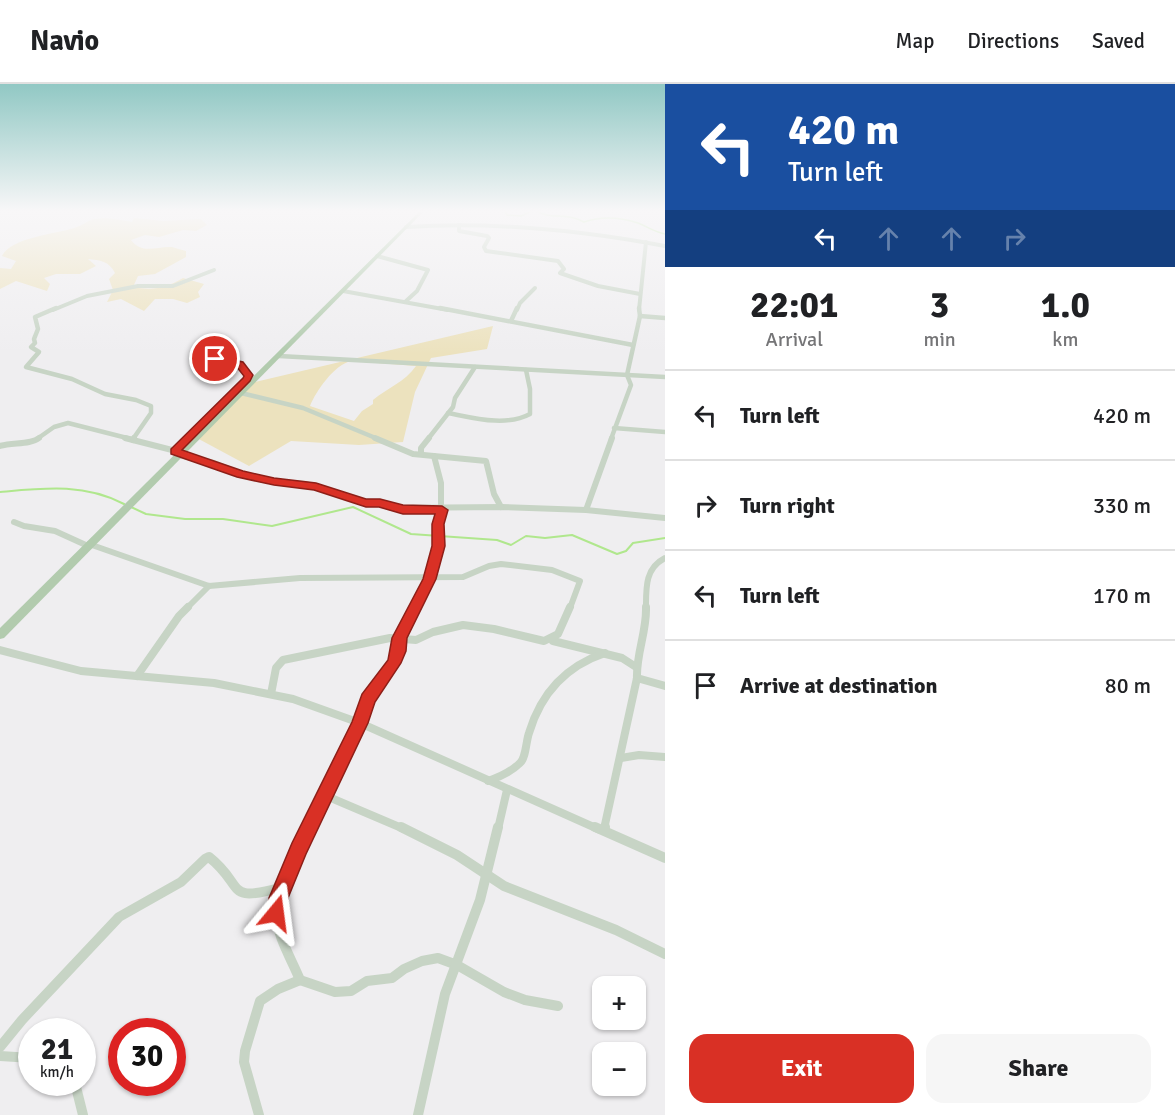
<!DOCTYPE html>
<meta charset="utf-8">
<style>
body{margin:0;font-family:Signika,sans-serif;background:#f6f6f6;color:#202124;height:100vh;display:flex;flex-direction:column;font-size:22px;white-space:nowrap}
*{box-sizing:border-box;margin:0}
p{font-size:20px;color:#757577}
.icon{flex:none;width:33px;height:33px;fill:none;stroke:currentColor;stroke-width:2;stroke-linecap:round;stroke-linejoin:round}
.map{position:relative;flex:1;overflow:hidden}
.sheet{display:flex;flex-direction:column;background:#fff;width:510px}
.sheet>*{flex:none}
.banner{background:#1a4fa0;color:#fff;overflow:hidden}
.tools{position:absolute;left:592px;top:892px;display:grid;gap:12px}
.tools a{display:grid;place-items:center;width:54px;height:54px;border-radius:12px;background:#fff;box-shadow:0 2px 4px #0004;font-size:30px}
.speed{position:absolute;left:18px;top:934px;display:flex;gap:12px;font-size:30px;font-weight:700;text-align:center}
.speed>*{display:grid;place-content:center;width:78px;height:78px;border-radius:50%;background:#fff;box-shadow:0 2px 4px #0004;line-height:1}
.speed small{font-size:15px;font-weight:400}
.speed .limit{border:9px solid #d22;background:#fff;color:#111}
.pin{position:absolute;display:grid;place-items:center;width:51px;height:51px;color:#fff;margin:-26px;border:3px solid #fff;border-radius:50%;box-shadow:0 2px 6px #0007}
.me{position:absolute;width:66px;margin:-33px;rotate:16deg;stroke-linejoin:round;filter:drop-shadow(0 0 4px #0008)}
.turn{display:flex;align-items:center;gap:21px;height:126px;padding:0 24px;font-size:27px}
.turn .icon{width:78px;height:78px;stroke-width:2.5}
.turn b{display:block;font-size:42px;line-height:51px}
.lanes{display:flex;align-items:center;height:57px;padding:0 24px;background:#0003;justify-content:center;gap:30px;direction:ltr}
.lanes .off{opacity:.35}
.eta{display:flex;justify-content:space-evenly;align-items:center;height:102px;text-align:center}
.eta b{font-size:36px;font-weight:700;line-height:42px}
.button{display:flex;gap:12px;margin-top:auto;padding:12px 24px}
.button a{flex:1;height:69px;border-radius:18px;background:#d93025;color:#fff;font-size:24px;font-weight:700;line-height:69px;text-align:center}
.button a+a{background:#f6f6f6;color:#202124}
ul{padding:0;list-style:none}
li{display:flex;align-items:center;gap:18px;height:90px;padding:0 24px;border-top:2px solid #e0e0e0}
li div{flex:1}
li b{display:block;font-size:22px}
li em{font-style:normal}
header{display:flex;align-items:center;gap:36px;box-sizing:border-box;height:84px;padding:0 30px;background:#fff;border-bottom:2px solid #e0e0e0}
header strong{font-size:28px}
nav{display:flex;gap:33px;margin-inline-start:auto;font-size:21px}
main{display:flex;flex:1;min-height:0}
.map>svg:first-child{display:block}
</style>
<header>
<strong>Navio</strong>
<nav><a>Map</a><a>Directions</a><a>Saved</a></nav>
</header>
<main>
<div class="map">
<svg width="665" height="1031" viewBox="0 0 665 1031">
<rect width="100%" height="100%" fill="#efeef0"/>
<!-- green -->
<g fill="#ece2be" fill-rule="evenodd">
<path d="M 134,134 L 163,137 L 201,135 L 207,141 L 196,147 L 183,146 L 159,153 L 145,151 L 131,156 C 142,171 157,162 172,163 C 176,164 181,166 186,167 L 186,173 L 155,190 L 138,192 L 133,203 C 153,207 166,204 183,194 L 204,200 L 198,208 L 200,213 L 187,219 L 173,215 L 155,215 L 144,227 L 121,215 L 107,218 L 113,206 L 109,195 L 115,189 C 109,177 100,176 88,175 L 96,182 L 80,190 L 56,190 L 44,194 L 50,200 L 47,207 L 16,197 L 0,205 L 0,184 L 11,185 L 16,177 L 2,172 C 12,153 56,150 74,144 C 82,142 88,136 95,135 C 107,133 120,136 132,138 Z"/>
<path d="M 493,242 L 487,265 L 431,274 L 415,308 L 403,358 L 359,361 L 291,357 L 249,382 L 195,353 L 247,300 ZM 351,277 L 416,282 C 405,298 387,304 373,316 L 373,320 L 362,327 L 354,337 L 310,322 C 316,307 334,281 351,277 Z"/>
</g>
<g fill="none" stroke-linecap="round" stroke-linejoin="round">
<!-- stream-far1 -->
<g stroke="#b0e78d" stroke-width="1.5">
<path d="M 487,126 L 492,126"/>
<path d="M 504,126 L 507,131 L 521,132 L 534,126 C 553,137 563,127 584,138 C 602,132 619,133 638,139 C 648,143 654,148 665,150"/>
</g>
<!-- stream -->
<g stroke="#b0e78d" stroke-width="2">
<path d="M 0,408 C 44,404 84,399 124,420"/>
<path d="M 131,423 L 146,430 L 185,435 L 223,435 L 272,442 L 353,423 L 411,450 L 497,456 L 511,461 L 526,452 L 545,454 L 572,451 L 617,470 L 626,467 L 633,459 L 665,454"/>
</g>
<!-- street-far4 -->
<g stroke="#c7d4c5" stroke-width="4">
<path d="M 459,141 L 459,147 L 487,152 L 489,154 L 484,163 L 486,167 L 558,177 L 564,185 L 560,189 L 598,202 L 640,210"/>
<path d="M 406,143 C 494,137 579,146 665,162"/>
<path d="M 377,172 L 428,186 L 417,207 L 405,218"/>
<path d="M 343,207 L 448,226"/>
<path d="M 53,226 L 87,212 L 138,202 L 173,202 L 214,186"/>
<path d="M 517,226 L 520,219 L 535,204"/>
<path d="M 639,226 L 646,158"/>
</g>
<!-- street-far3 -->
<g stroke="#c7d4c5" stroke-width="4.5">
<path d="M 56,224 L 35,233 L 38,245 L 34,255 L 35,259 L 31,263 L 39,268 L 26,283 L 72,295 L 105,310 L 136,316 L 151,322 L 151,329 L 133,355"/>
<path d="M 440,224 L 633,261"/>
<path d="M 640,232 L 665,234"/>
<path d="M 511,237 L 517,224"/>
<path d="M 279,272 L 665,293"/>
<path d="M 241,309 L 303,324 L 378,355"/>
<path d="M 448,329 C 474,334 506,343 530,330 L 530,305 L 526,286"/>
<path d="M 614,344 L 665,348"/>
<path d="M 37,355 L 54,343 L 68,339 L 131,355"/>
<path d="M 187,355 L 247,295 L 248,291 L 239,280 L 215,275"/>
<path d="M 428,355 L 453,323 L 455,314 L 475,283"/>
<path d="M 611,355 L 631,301 L 627,291 L 640,232 L 639,224"/>
</g>
<!-- street-far2 -->
<g stroke="#c7d4c5" stroke-width="6">
<path d="M 125,354 L 172,366 L 179,371 L 214,379 L 241,390 L 274,398 L 307,400 L 366,419 L 380,419 L 391,424 L 501,423 L 586,426 L 665,434"/>
<path d="M 375,354 L 413,370 L 486,377 L 494,410 L 501,423"/>
<path d="M 133,356 L 134,354"/>
<path d="M 0,362 C 12,358 30,361 39,354"/>
<path d="M 175,368 L 189,354"/>
<path d="M 421,370 L 421,364 L 429,354"/>
<path d="M 434,372 L 441,399 L 441,426"/>
<path d="M 586,426 L 612,354"/>
<path d="M 14,438 L 24,442 L 55,447 L 88,462"/>
<path d="M 89,460 L 209,502 L 300,494 L 463,493 L 489,482 L 501,480 L 552,486 L 580,497 L 570,524"/>
<path d="M 187,524 L 209,502"/>
<path d="M 414,524 C 421,510 429,496 434,482 C 440,463 437,444 442,426"/>
<path d="M 646,524 C 646,504 645,484 665,474"/>
</g>
<!-- street-far1 -->
<g stroke="#c7d4c5" stroke-width="8">
<path d="M 553,557 L 622,574 L 636,583"/>
<path d="M 0,566 L 81,587 L 214,599 L 293,615 L 360,639 L 598,745"/>
<path d="M 137,592 L 179,532 L 188,523"/>
<path d="M 637,594 L 665,602"/>
<path d="M 271,610 L 276,584 L 283,576 L 390,554 L 416,556 L 433,548 L 463,541 L 494,545 L 544,557 L 558,550 L 570,523"/>
<path d="M 621,674 L 639,671 L 665,673"/>
<path d="M 488,697 C 500,693 511,688 520,679 C 526,674 526,657 529,649 C 541,609 566,582 605,569"/>
<path d="M 324,711 L 404,745"/>
<path d="M 309,745 L 360,639 L 368,615 L 394,580 L 400,554 L 415,523"/>
<path d="M 498,745 L 507,706"/>
<path d="M 604,745 L 637,594 C 636,570 647,547 646,523"/>
</g>
<!-- street -->
<g stroke="#c7d4c5" stroke-width="10">
<path d="M 401,743 L 457,771 L 504,802 L 616,846 L 665,870"/>
<path d="M 595,743 L 665,774"/>
<path d="M 604,746 L 605,743"/>
<path d="M 300,896 L 335,908 L 351,907 L 367,897 L 392,894 L 404,885 L 422,877 L 438,874 L 457,881 L 504,908 L 525,916 L 558,922"/>
<path d="M 0,963 L 22,936 L 119,833 L 181,798 L 205,775 L 209,773 C 246,802 223,820 283,803"/>
<path d="M 0,972 L 32,974"/>
<path d="M 75,999 L 83,1031"/>
<path d="M 259,1031 L 244,978 L 245,967 L 260,917 L 278,905 L 300,896 C 292,876 277,852 276,830 C 275,810 300,763 310,743"/>
<path d="M 418,1031 L 445,910 L 480,816 L 498,743"/>
</g>
<!-- primary -->
<path fill="#b2cbae" fill-rule="evenodd" d="M 421,126 L 425,126 L 4,554 L 0,555 L 0,544 Z"/>
</g>
<!-- sky -->
<linearGradient id="sky" x2="0" y2="1"><stop stop-color="#91c8c4"/><stop offset="0.47" stop-color="#f8f7f8"/><stop offset="1" stop-color="#f8f7f8" stop-opacity="0"/></linearGradient>
<rect width="665" height="270" fill="url(#sky)"/>
<!-- route -->
<path fill="#d93025" stroke="#8d1f18" stroke-width="1.5" d="M 215,272 L 243,278 L 253,291 L 250,297 L 182,366 L 243,387 L 274,394 L 316,399 L 366,415 L 380,415 L 403,421 L 442,422 L 448,426 L 444,440 L 445,462 L 436,495 L 407,554 L 406,567 L 401,579 L 375,618 L 368,639 L 306,770 L 288,814 L 283,836 L 276,838 L 269,836 L 266,829 L 269,814 L 292,759 L 352,638 L 362,610 L 388,576 L 392,554 L 423,495 L 432,462 L 432,440 L 435,430 L 403,430 L 379,423 L 366,423 L 314,406 L 274,401 L 237,393 L 171,370 L 171,365 L 243,294 L 244,292 L 236,282 L 212,277 L 211,275 Z"/>
</svg>
<div class="tools">
<a>+</a>
<a>−</a>
</div>
<div class="speed"><div>21<small>km/h</small></div><div class="limit">30</div></div>
<div class="pin" style="left:215px;top:275px;background:#d93025"><svg class="icon" aria-label="arrive" viewBox="0 0 24 24"><path d="M6 21V4h12l-3 4 3 4H6"/></svg></div>
<svg class="me" style="left:276px;top:829px" viewBox="-20 -20 40 40"><path d="M0-17L14 15 0 8-14 15z" fill="#d93025" stroke="#fff" stroke-width="4"/></svg>
</div>
<section class="sheet">
<div class="banner">
<div class="turn"><svg class="icon" aria-label="left" viewBox="0 0 24 24"><path d="M17 20v-9H6M10 6l-5 5 5 5"/></svg><div><b>420 m</b>Turn left</div></div>
<div class="lanes"><svg class="icon" aria-label="left" viewBox="0 0 24 24"><path d="M17 20v-9H6M10 6l-5 5 5 5"/></svg><svg class="icon off" aria-label="ahead" viewBox="0 0 24 24"><path d="M12 20V5M6 11l6-6 6 6"/></svg><svg class="icon off" aria-label="ahead" viewBox="0 0 24 24"><path d="M12 20V5M6 11l6-6 6 6"/></svg><svg class="icon off" aria-label="right" viewBox="0 0 24 24"><path d="M7 20v-9h11M14 6l5 5-5 5"/></svg></div>
</div>
<div class="eta">
<div><b>22:01</b><p>Arrival</p></div>
<div><b>3</b><p>min</p></div>
<div><b>1.0</b><p>km</p></div>
</div>
<ul>
<li><svg class="icon" aria-label="left" viewBox="0 0 24 24"><path d="M17 20v-9H6M10 6l-5 5 5 5"/></svg><div><b>Turn left</b></div><em>420 m</em></li>
<li><svg class="icon" aria-label="right" viewBox="0 0 24 24"><path d="M7 20v-9h11M14 6l5 5-5 5"/></svg><div><b>Turn right</b></div><em>330 m</em></li>
<li><svg class="icon" aria-label="left" viewBox="0 0 24 24"><path d="M17 20v-9H6M10 6l-5 5 5 5"/></svg><div><b>Turn left</b></div><em>170 m</em></li>
<li><svg class="icon" aria-label="arrive" viewBox="0 0 24 24"><path d="M6 21V4h12l-3 4 3 4H6"/></svg><div><b>Arrive at destination</b></div><em>80 m</em></li>
</ul>
<div class="button"><a>Exit</a><a>Share</a></div>
</section>
</main>
